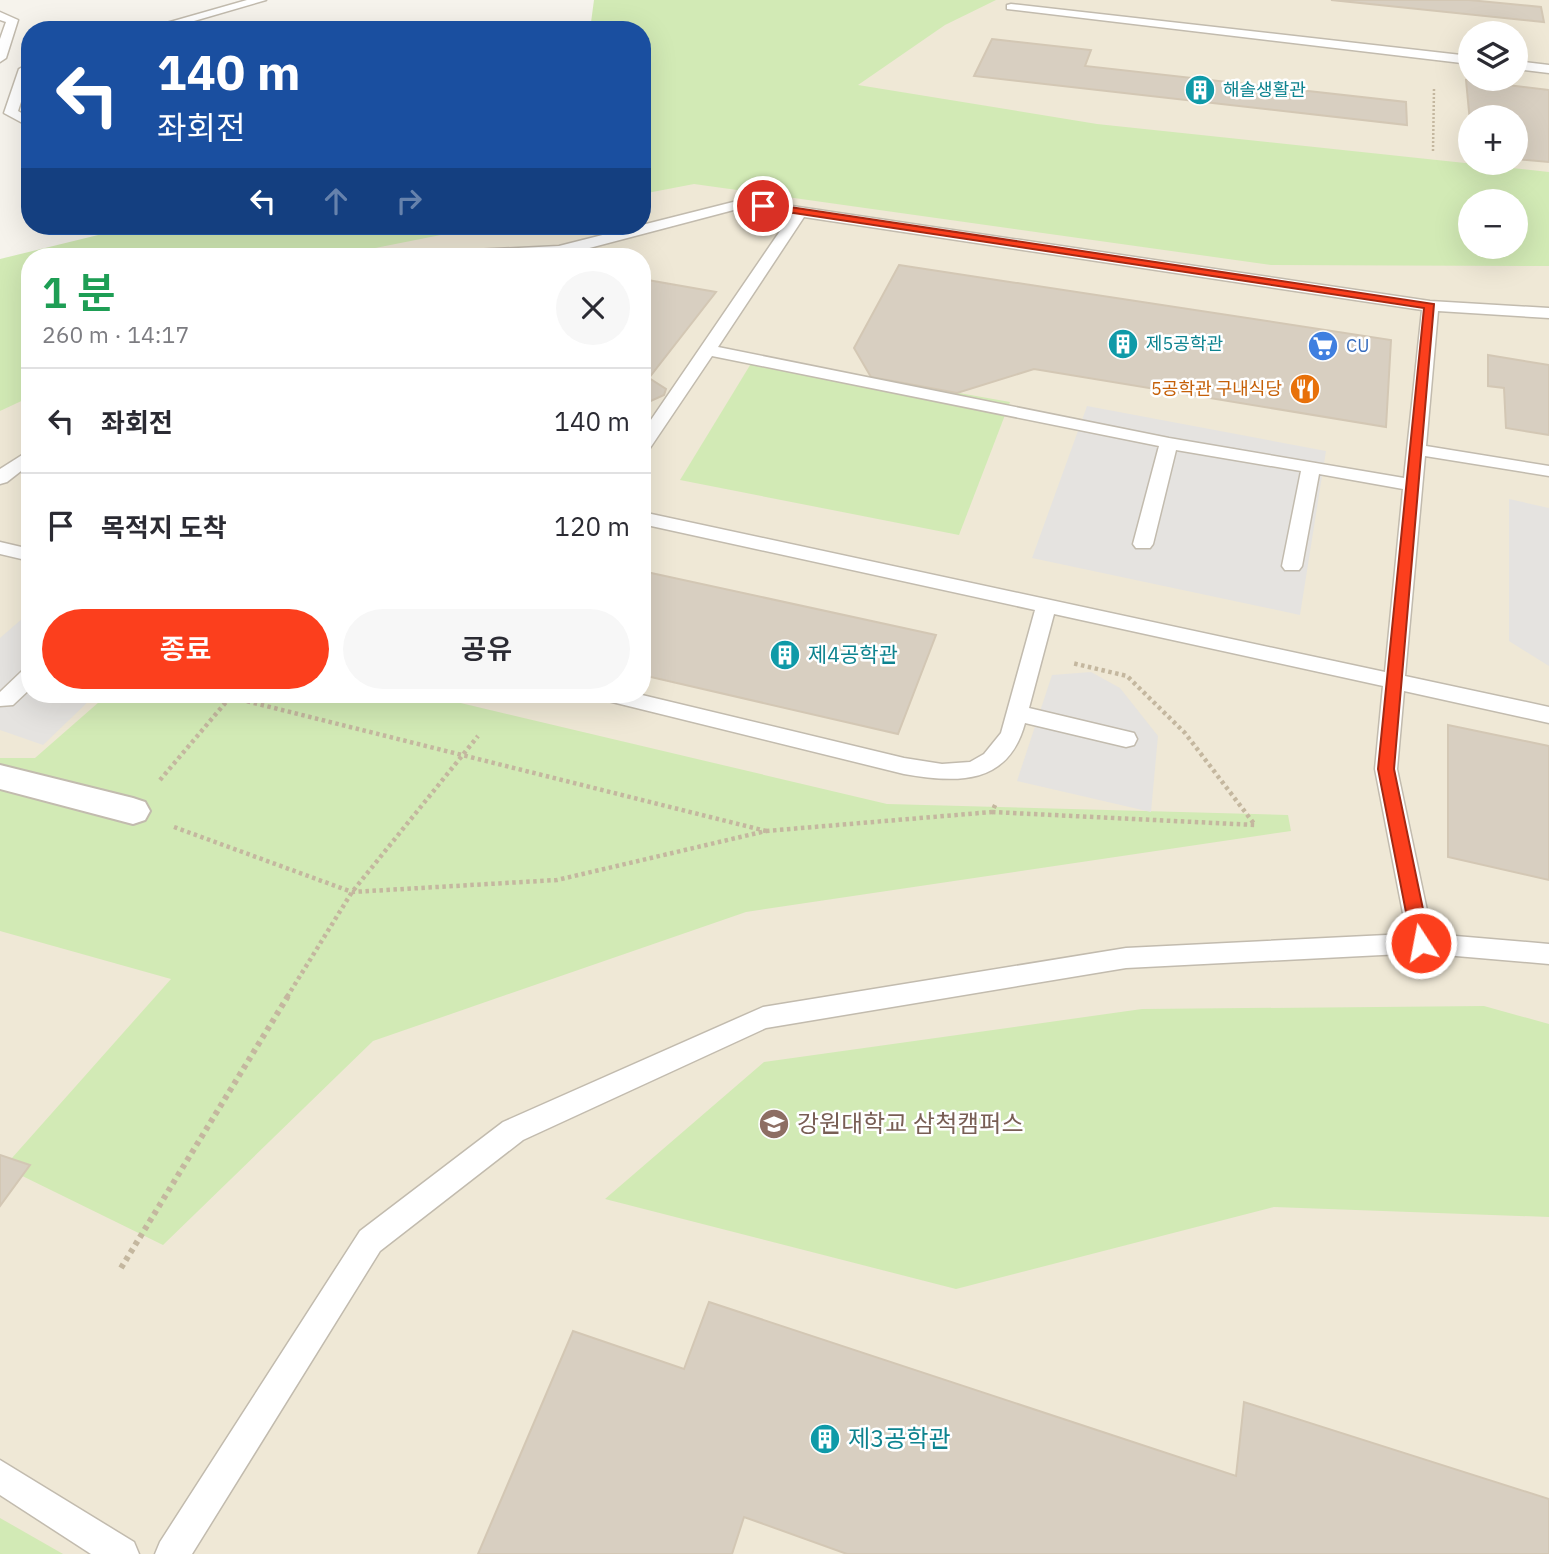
<!DOCTYPE html>
<html lang="ko">
<meta charset="utf-8">
<style>
body{margin:0;font-family:"IBM Plex Sans","Noto Sans KR",sans-serif;background:#f7f7f7;color:#2b2b33;height:100vh;display:flex;flex-direction:column;font-size:26px;white-space:nowrap}
*{box-sizing:border-box;margin:0}
p{font-size:23px;color:#7c7c81}
.icon{flex:none;width:38px;height:38px;fill:none;stroke:currentColor;stroke-width:2;stroke-linecap:round;stroke-linejoin:round}
.map{position:relative;flex:1;overflow:hidden}
.drawer{position:absolute;left:21px;top:248px;width:630px;height:455px;display:flex;flex-direction:column;background:#fff;border-radius:28px;box-shadow:0 7px 28px #0002}
.drawer>*{flex:none}
.banner{position:absolute;left:21px;top:21px;width:630px;height:214px;border-radius:28px;box-shadow:0 7px 28px #0002;background:#1a4fa0;color:#fff;overflow:hidden}
.tools{position:absolute;left:1458px;top:21px;display:grid;gap:14px}
.tools a{display:grid;place-items:center;width:70px;height:70px;border-radius:50%;background:#fff;box-shadow:0 7px 28px #0002;font-size:35px}
.pin{position:absolute;display:grid;place-items:center;width:60px;height:60px;color:#fff;margin:-30px;border:4px solid #fff;border-radius:50%;box-shadow:0 2px 7px #0007}
.me{position:absolute;width:77px;margin:-38px;rotate:349deg;stroke-linejoin:round;filter:drop-shadow(0 0 5px #0008)}
.turn{display:flex;align-items:center;gap:24px;height:147px;padding:0 21px;font-size:32px}
.turn .icon{width:91px;height:91px;stroke-width:2.5}
.turn b{display:block;font-size:49px;line-height:60px}
.lanes{display:flex;align-items:center;height:66px;padding:0 21px;background:#0003;justify-content:center;gap:35px;direction:ltr}
.lanes .off{opacity:.35}
.round{display:grid;place-items:center;flex:none;width:74px;height:74px;border-radius:37px;background:#f7f7f7}
.headline{display:flex;align-items:center;justify-content:space-between;height:119px;padding:0 21px}
h1{font-size:42px;font-weight:600;line-height:52px;color:#1e9e55}
.action{display:flex;gap:14px;margin-top:auto;padding:14px 21px}
.action a{flex:1;height:80px;border-radius:42px;background:#fc3f1d;color:#fff;font-size:28px;font-weight:600;line-height:80px;text-align:center}
.action a+a{background:#f7f7f7;color:#2b2b33}
ul{padding:0;list-style:none}
li{display:flex;align-items:center;gap:21px;height:105px;padding:0 21px;border-top:2px solid #e1e1e2}
li div{flex:1}
li b{display:block;font-size:26px}
li em{font-style:normal}
.map>svg:first-child{display:block}
</style>
<div class="map">
<svg width="1549" height="1554" viewBox="0 0 1549 1554">
<rect width="100%" height="100%" fill="#f6f3ec"/>
<!-- education -->
<path fill="#efe8d6" fill-rule="evenodd" d="M 987,0 L 1549,0 L 1549,1554 L 0,1554 L 0,342 L 30,328 L 30,695 L 642,695 L 642,257 L 184,257 L 253,226 L 642,226 L 642,104 ZM 1470,33 L 1516,33 L 1516,79 L 1470,79 ZM 1470,117 L 1516,117 L 1516,163 L 1470,163 ZM 1470,201 L 1516,201 L 1516,247 L 1470,247 Z"/>
<!-- green -->
<g fill="#d2eab5" fill-rule="evenodd">
<path d="M 594,0 L 996,0 L 945,25 L 858,85 L 1097,124 L 1549,172 L 1549,266 L 1271,265 L 694,184 L 642,194 L 642,30 L 590,30 ZM 1470,201 L 1516,201 L 1516,247 L 1470,247 Z"/>
<path d="M 135,226 L 486,226 L 330,257 L 30,257 L 30,397 L 0,411 L 0,259 Z"/>
<path d="M 755,357 L 1010,402 L 959,535 L 680,480 Z"/>
<path d="M 107,695 L 427,695 L 887,804 L 1288,815 L 1291,831 L 746,912 L 373,1041 L 163,1245 L 4,1167 L 171,979 L 0,931 L 0,758 L 35,758 Z"/>
<path d="M 1484,1006 L 1549,1024 L 1549,1217 L 1274,1207 L 956,1289 L 605,1199 L 764,1062 L 1142,1009 Z"/>
<path d="M 0,1518 L 63,1554 L 0,1554 Z"/>
</g>
<!-- parking -->
<g fill="#e5e3e0">
<path d="M 1087,406 L 1326,451 L 1300,615 L 1032,558 Z"/>
<path d="M 1509,499 L 1549,508 L 1549,666 L 1509,641 Z"/>
<path d="M 30,612 L 30,695 L 95,695 L 43,745 L 0,730 L 0,638 Z"/>
<path d="M 1091,672 L 1120,688 L 1158,736 L 1151,812 L 1017,781 L 1052,675 Z"/>
</g>
<!-- building -->
<g fill="#d8cfc1" stroke="#d3c7b4" stroke-width="2">
<path d="M 1331,0 L 1469,0 L 1541,7 L 1544,22 Z"/>
<path d="M 992,39 L 1091,50 L 1085,66 L 1406,102 L 1407,125 L 974,76 Z"/>
<path d="M 1466,80 L 1549,90 L 1549,162 L 1516,159 L 1516,117 L 1470,117 L 1470,122 Z"/>
<path d="M 899,265 L 1391,340 L 1386,427 L 1034,369 L 957,393 L 871,377 L 854,348 Z"/>
<path d="M 642,279 L 716,292 L 649,378 L 666,389 L 664,395 L 642,405 Z"/>
<path d="M 1488,355 L 1549,365 L 1549,435 L 1506,428 L 1504,388 L 1488,386 Z"/>
<path d="M 642,571 L 936,635 L 898,734 L 642,675 Z"/>
<path d="M 1448,725 L 1549,746 L 1549,880 L 1448,857 Z"/>
<path d="M 0,1155 L 30,1165 L 0,1206 Z"/>
<path d="M 709,1302 L 1236,1476 L 1244,1402 L 1549,1499 L 1549,1554 L 847,1554 L 744,1517 L 732,1554 L 478,1554 L 573,1331 L 684,1369 Z"/>
</g>
<g fill="none" stroke-linecap="round" stroke-linejoin="round">
<!-- service casing -->
<g stroke="#c2bbae" stroke-width="3">
<g id="service">
<path d="M 247,0 L 266,0 L 163,30 L 142,30 Z"/>
<path d="M 1011,4 L 1470,56 L 1470,64 L 1007,9 L 1007,5 Z"/>
<path d="M 0,12 L 18,20 L 6,58 L 0,62 L 0,39 L 6,22 L 0,20 Z"/>
<path d="M 1516,61 L 1549,65 L 1549,73 L 1516,69 Z"/>
<path d="M 30,63 L 30,74 L 18,111 L 30,118 L 30,127 L 4,113 L 19,69 Z"/>
<path d="M 745,199 L 1430,301 L 1549,308 L 1549,318 L 1438,311 L 1426,446 L 1549,466 L 1549,476 L 1425,456 L 1405,676 L 1549,707 L 1549,723 L 1404,691 L 1397,769 L 1432,934 L 1549,944 L 1549,964 L 1421,953 L 1126,968 L 766,1028 L 523,1140 L 380,1251 L 192,1554 L 155,1554 L 160,1542 L 360,1231 L 503,1122 L 763,1007 L 1126,948 L 1407,934 L 1375,769 L 1383,686 L 1054,614 L 1029,708 L 1134,733 L 1137,739 L 1134,745 L 1126,747 L 1025,723 C 1008,786 957,783 904,774 L 604,700 L 601,695 L 642,695 L 904,758 L 942,764 L 970,762 L 984,754 L 1001,733 L 1035,610 L 642,524 L 642,512 L 1385,672 L 1403,489 L 1319,474 L 1302,566 L 1299,570 L 1285,570 L 1282,566 L 1301,471 L 1176,450 L 1153,544 L 1150,548 L 1136,548 L 1133,544 L 1159,446 L 712,356 L 648,451 L 642,452 L 642,433 L 791,215 L 745,207 L 559,256 L 423,257 L 431,252 L 559,246 ZM 804,217 L 1422,310 L 1404,478 L 1169,438 L 718,347 Z"/>
<path d="M 30,450 L 30,464 L 7,482 L 0,484 L 0,469 Z"/>
<path d="M 0,542 L 30,549 L 30,561 L 0,554 Z"/>
<path d="M 30,669 L 30,689 L 13,705 L 0,706 L 0,692 L 22,671 Z"/>
<path d="M 0,1460 L 134,1542 L 139,1554 L 91,1554 L 0,1495 Z"/>
</g>
</g>
<!-- pedestrian casing -->
<g stroke="#c2bbae" stroke-width="4">
<path id="pedestrian" d="M 0,765 L 133,798 L 145,802 L 150,811 L 145,820 L 133,824 L 0,789 Z"/>
</g>
<!-- path-far2 -->
<path stroke="#c4b79f" stroke-width="2.5" stroke-dasharray="2 2" stroke-linecap="butt" d="M 1433,151 L 1434,89"/>
<!-- path-far1 -->
<g stroke="#c4b79f" stroke-width="4.5" stroke-dasharray="3.5 3.5" stroke-linecap="butt">
<path d="M 160,780 L 232,695"/>
<path d="M 992,812 L 1255,825 L 1185,733 L 1127,676 L 1072,663"/>
<path d="M 174,827 L 352,892 L 557,880 L 766,831 L 230,697"/>
<path d="M 766,831 L 992,812 L 996,803"/>
<path d="M 287,997 L 352,892 L 478,736"/>
</g>
<!-- path -->
<path stroke="#c4b79f" stroke-width="6" stroke-dasharray="4.5 4.5" stroke-linecap="butt" d="M 121,1268 L 288,996"/>
<!-- service -->
<use href="#service" fill="#fff" fill-rule="evenodd"/>
<!-- pedestrian -->
<use href="#pedestrian" fill="#fff" fill-rule="evenodd"/>
</g>
<!-- route -->
<path fill="#fc3f1d" stroke="#a42913" stroke-width="2" d="M 763,203 L 1434,304 L 1394,769 L 1430,943 L 1427,948 L 1415,948 L 1412,943 L 1378,769 L 1424,308 L 760,208 L 760,204 Z"/>
<!-- icons -->
<defs>
<g id="building-disc" transform="scale(1.575)"><circle r="9.5" fill="#0f9aa8" stroke="#fff"/><path d="M-4-6H4V6H1V3H-1V6H-4ZM-2.5-4.3h1.7v1.8h-1.7ZM.8-4.3h1.7v1.8H.8ZM-2.5-1h1.7V.8h-1.7ZM.8-1h1.7V.8H.8Z" fill="#fff"/></g>
<g id="supermarket-disc" transform="scale(1.575)"><circle r="9.5" fill="#3f7fe0" stroke="#fff"/><path d="M-6-5.5h2.5l.6 2H6L4.5 2H-2.5L-4.4-4H-6ZM-1.5 3.2a1.3 1.3 0 1 0 .1 0ZM3 3.2a1.3 1.3 0 1 0 .1 0Z" fill="#fff"/></g>
<g id="restaurant-disc" transform="scale(1.575)"><circle r="9.5" fill="#e8710a" stroke="#fff"/><path d="M-5-6h1v4h1v-4h1v4h1v-4h1v5L-1.5 .5V6h-2V.5L-5-1ZM5-6V6H3V1.5H1.5Q1.5-4 5-6Z" fill="#fff"/></g>
<g id="university-disc" transform="scale(1.575)"><circle r="9.5" fill="#8d6e63" stroke="#fff"/><path d="M0-5L7-2L0 1L-7-2ZM-4 1L0 2.5L4 1V4Q0 6-4 4Z" fill="#fff"/></g>
</defs>
<g fill-rule="evenodd">
<use href="#building-disc" x="1200" y="90"/>
<use href="#building-disc" x="1123" y="344"/>
<use href="#supermarket-disc" x="1323" y="346"/>
<use href="#restaurant-disc" x="1305" y="389"/>
<use href="#building-disc" x="785" y="655"/>
<use href="#university-disc" x="774" y="1124"/>
<use href="#building-disc" x="825" y="1439"/>
</g>
<g text-anchor="middle" stroke-width="5" stroke-linejoin="round" paint-order="stroke">
<!-- far-culture labels -->
<g font-size="18" fill="#0d838f" stroke="#fff" text-anchor="start">
<text x="1223" y="96">해솔생활관</text>
<text x="1146" y="350">제5공학관</text>
</g>
<!-- far-shop labels -->
<g font-size="18" fill="#366cbe" stroke="#fff" text-anchor="start">
<text x="1346" y="352">CU</text>
</g>
<!-- far-food labels -->
<g font-size="18" fill="#c56008" stroke="#fff" text-anchor="end">
<text x="1282" y="395">5공학관 구내식당</text>
</g>
<!-- culture labels -->
<g font-size="21" fill="#0d838f" stroke="#fff" text-anchor="start">
<text x="808" y="662">제4공학관</text>
</g>
<!-- near-education labels -->
<g font-size="24" fill="#785e54" stroke="#fff" text-anchor="start">
<text x="797" y="1132">강원대학교 삼척캠퍼스</text>
</g>
<!-- near-culture labels -->
<g font-size="24" fill="#0d838f" stroke="#fff" text-anchor="start">
<text x="848" y="1447">제3공학관</text>
</g>
</g>
</svg>
<div class="tools">
<a><svg class="icon" aria-label="layers" viewBox="0 0 24 24"><path d="M12 4l9 5-9 5-9-5zM3 14l9 5 9-5"/></svg></a>
<a>+</a>
<a>−</a>
</div>
<div class="pin" style="left:763px;top:206px;background:#d93025"><svg class="icon" aria-label="arrive" viewBox="0 0 24 24"><path d="M6 21V4h12l-3 4 3 4H6"/></svg></div>
<svg class="me" style="left:1421px;top:943px" viewBox="-20 -20 40 40"><circle r="17" fill="#fc3f1d" stroke="#fff" stroke-width="3"/><path d="M0-11L8 9 0 5-8 9z" fill="#fff"/></svg>
<div class="banner">
<div class="turn"><svg class="icon" aria-label="left" viewBox="0 0 24 24"><path d="M17 20v-9H6M10 6l-5 5 5 5"/></svg><div><b>140 m</b>좌회전</div></div>
<div class="lanes"><svg class="icon" aria-label="left" viewBox="0 0 24 24"><path d="M17 20v-9H6M10 6l-5 5 5 5"/></svg><svg class="icon off" aria-label="ahead" viewBox="0 0 24 24"><path d="M12 20V5M6 11l6-6 6 6"/></svg><svg class="icon off" aria-label="right" viewBox="0 0 24 24"><path d="M7 20v-9h11M14 6l5 5-5 5"/></svg></div>
</div>
<section class="drawer">
<div class="headline"><div><h1>1 분</h1><p>260 m · 14:17</p></div><a class="round"><svg class="icon" aria-label="close" viewBox="0 0 24 24"><path d="M6 6l12 12M18 6L6 18"/></svg></a></div>
<ul>
<li><svg class="icon" aria-label="left" viewBox="0 0 24 24"><path d="M17 20v-9H6M10 6l-5 5 5 5"/></svg><div><b>좌회전</b></div><em>140 m</em></li>
<li><svg class="icon" aria-label="arrive" viewBox="0 0 24 24"><path d="M6 21V4h12l-3 4 3 4H6"/></svg><div><b>목적지 도착</b></div><em>120 m</em></li>
</ul>
<div class="action"><a>종료</a><a>공유</a></div>
</section>
</div>
